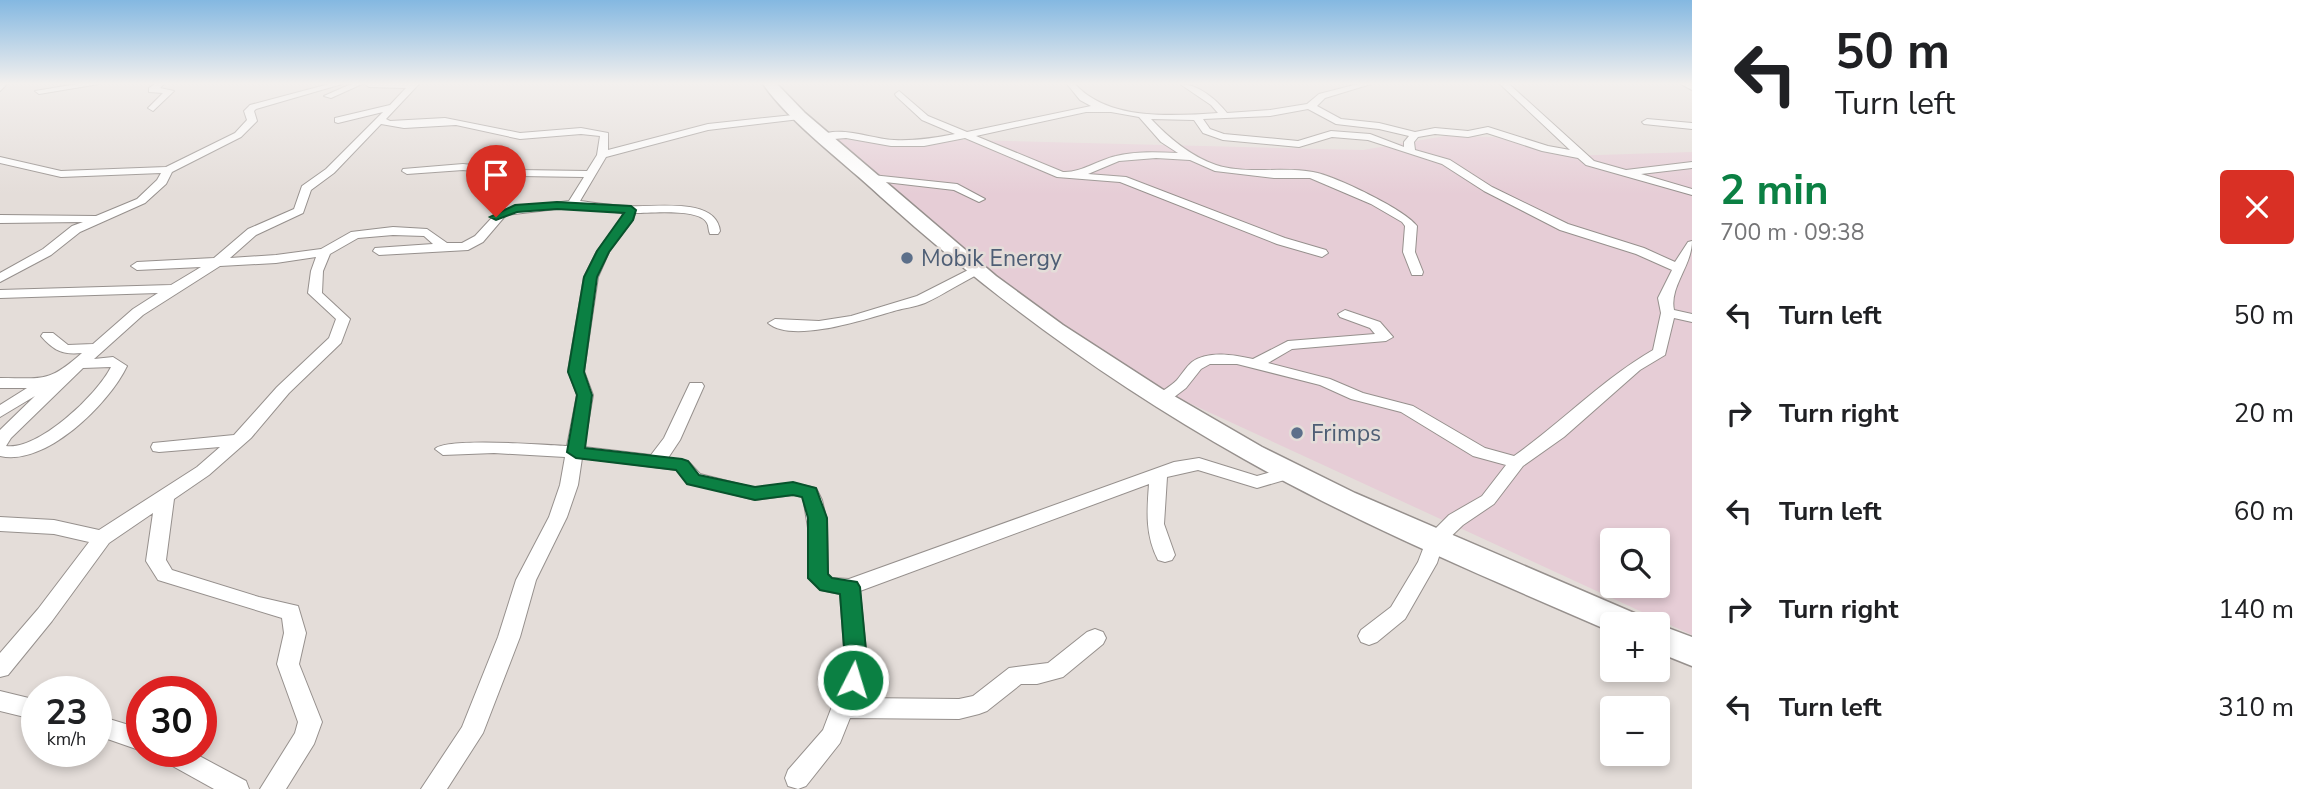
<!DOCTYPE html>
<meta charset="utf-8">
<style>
body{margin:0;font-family:"Nunito Sans",sans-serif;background:#f2f2f2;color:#202124;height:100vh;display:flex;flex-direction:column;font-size:26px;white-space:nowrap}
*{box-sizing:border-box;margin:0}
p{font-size:23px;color:#757577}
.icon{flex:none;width:38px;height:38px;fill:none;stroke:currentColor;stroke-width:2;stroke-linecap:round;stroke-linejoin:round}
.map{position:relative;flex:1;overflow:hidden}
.sheet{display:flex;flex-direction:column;background:#fff;width:630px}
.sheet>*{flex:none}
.banner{background:#fff;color:#202124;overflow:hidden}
.tools{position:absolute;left:1600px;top:528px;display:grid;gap:14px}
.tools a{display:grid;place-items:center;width:70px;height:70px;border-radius:7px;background:#fff;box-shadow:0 4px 10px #0003;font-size:35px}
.speed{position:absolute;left:21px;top:676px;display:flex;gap:14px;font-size:35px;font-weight:700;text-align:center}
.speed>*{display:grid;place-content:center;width:91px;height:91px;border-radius:50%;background:#fff;box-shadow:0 4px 10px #0003;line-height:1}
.speed small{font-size:18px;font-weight:400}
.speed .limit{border:10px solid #d22;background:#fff;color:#111}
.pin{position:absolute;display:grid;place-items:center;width:60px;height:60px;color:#fff;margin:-72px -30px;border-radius:50% 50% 50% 0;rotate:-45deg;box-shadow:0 0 7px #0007}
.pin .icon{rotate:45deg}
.me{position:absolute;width:77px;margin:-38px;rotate:5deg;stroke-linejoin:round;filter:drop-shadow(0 0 5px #0008)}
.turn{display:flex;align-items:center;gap:24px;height:147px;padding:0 28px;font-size:32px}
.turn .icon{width:91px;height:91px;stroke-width:2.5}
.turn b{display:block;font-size:49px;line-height:60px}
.round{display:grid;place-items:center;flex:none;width:74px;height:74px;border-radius:7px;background:#f2f2f2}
.head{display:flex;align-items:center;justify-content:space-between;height:119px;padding:0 28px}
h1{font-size:42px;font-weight:700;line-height:52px;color:#0b8043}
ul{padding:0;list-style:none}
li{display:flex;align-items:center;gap:21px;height:98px;padding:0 28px}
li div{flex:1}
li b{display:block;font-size:26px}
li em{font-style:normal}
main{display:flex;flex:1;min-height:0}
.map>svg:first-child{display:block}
</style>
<main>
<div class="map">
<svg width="1692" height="789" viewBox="0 0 1692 789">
<rect width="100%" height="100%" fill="#e4ddd9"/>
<!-- commercial -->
<path fill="#e6cdd6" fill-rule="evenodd" d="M 1445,136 L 1494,137 L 1567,156 L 1692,152 L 1692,635 L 1139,380 L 988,274 L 827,137 L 898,146 L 931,139 L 1363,150 ZM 1612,541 L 1657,541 L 1657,586 L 1612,586 Z"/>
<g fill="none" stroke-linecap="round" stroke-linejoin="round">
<!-- minor casing -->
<g stroke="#96908d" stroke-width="2">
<g id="minor">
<path d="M 0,84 L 7,84 L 0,91 Z"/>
<path d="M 77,84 L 99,84 L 39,94 L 35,91 Z"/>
<path d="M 155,84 L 164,84 L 160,88 L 174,91 L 153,111 L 148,108 L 163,93 L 149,92 L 149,88 Z"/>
<path d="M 329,84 L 342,84 L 256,109 L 254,111 L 257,121 L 241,137 L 172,172 L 166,184 L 145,203 L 80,232 L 51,255 L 0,282 L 0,273 L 43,249 L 72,226 L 83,222 L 0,223 L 0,215 L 96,216 L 137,199 L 157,180 L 161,173 L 61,177 L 0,163 L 0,157 L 61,171 L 166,167 L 235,133 L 247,120 L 244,111 L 250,105 Z"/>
<path d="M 351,84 L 362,84 L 331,98 L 324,96 Z"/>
<path d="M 365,84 L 419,84 L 386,119 L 390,121 L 445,118 L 520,133 L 581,128 L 608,133 L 608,150 L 708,124 L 803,114 L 805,116 L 800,119 L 708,130 L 606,157 L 580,201 C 596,203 613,206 629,206 C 654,208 716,196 720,231 L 718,234 L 710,234 C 708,230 709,226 707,223 C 700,208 649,213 635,213 L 633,220 L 609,252 L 598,277 L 584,371 L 593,395 L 584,447 L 651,455 L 664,438 L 690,383 L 702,383 L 704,386 L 680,440 L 668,458 L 688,461 L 700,474 L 755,488 L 793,483 L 816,488 L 822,500 L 827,522 L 828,575 L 832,578 L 849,579 L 1174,462 L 1199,458 L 1257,476 L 1292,466 L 1298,468 L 1301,472 L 1298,476 L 1257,488 L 1198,470 L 1167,477 L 1164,524 L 1175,555 L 1172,560 L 1165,562 L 1158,560 C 1145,535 1147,511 1149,484 L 860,591 L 867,661 L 858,698 L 959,699 L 973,696 L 1009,668 L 1048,663 L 1087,632 L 1095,629 L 1103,632 L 1106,638 L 1103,644 L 1063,677 L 1037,684 L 1021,684 L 987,711 L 979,714 L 959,719 L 850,718 L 840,743 L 806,786 L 798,789 L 788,786 L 785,778 L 788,770 L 823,730 L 842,680 L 845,661 L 840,594 L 821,590 L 808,578 L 809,534 L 803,497 L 793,495 L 755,500 L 688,483 L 677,470 L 582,458 L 578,485 L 567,517 L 536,580 L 520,637 L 483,733 L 447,789 L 421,789 L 462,727 L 498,637 L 516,580 L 549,517 L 560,485 L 565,457 L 494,453 L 443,455 L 435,449 C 445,437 546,445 567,446 L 577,395 L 568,371 L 584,277 L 597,251 L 621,219 L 623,213 L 573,207 L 506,215 L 483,242 L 468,250 L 379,255 L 373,251 L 375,248 L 433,244 L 424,236 L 393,235 L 358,238 L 330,254 L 323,271 L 322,293 L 350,319 L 341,343 L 289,393 L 251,438 L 209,475 L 174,499 L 166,560 L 172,570 L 259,597 L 298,606 L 306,633 L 299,664 L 322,722 L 314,744 L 286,789 L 260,789 L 295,733 L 298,722 L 277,664 L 284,633 L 282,618 L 158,580 L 146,561 L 153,513 L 109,543 L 52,621 L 8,675 L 0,677 L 0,653 L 38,609 L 89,542 L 54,534 L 0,531 L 0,517 L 54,520 L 99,530 L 197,467 L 220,447 L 159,452 L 153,451 L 151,447 L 153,443 L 234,435 L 277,387 L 329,338 L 336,319 L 308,293 L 311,271 L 316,257 L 276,263 L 220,266 L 143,315 L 94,359 L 113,357 L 127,366 C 109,404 45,467 0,456 L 0,430 L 35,396 L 0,417 L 0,405 L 27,388 L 0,388 L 0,378 C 44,378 48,383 82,353 C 63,355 54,351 41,336 L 43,333 L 53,333 L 68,345 L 93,344 L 133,309 L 158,293 L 0,298 L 0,290 L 171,285 L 201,267 L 137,270 L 131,266 L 137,262 L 214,258 L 248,229 L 294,209 L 302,186 L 326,169 L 383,112 L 338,123 L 335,122 L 335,118 L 390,105 L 406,88 L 369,87 ZM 381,124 L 404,128 L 456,125 L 520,139 L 581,134 L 600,136 L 597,155 L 587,171 L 520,170 L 463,164 L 403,169 L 402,171 L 407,174 L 463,170 L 520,176 L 584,177 L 569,201 L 499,210 L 475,236 L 462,243 L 447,243 L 427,229 L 393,227 L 351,232 L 321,249 L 276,255 L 230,258 L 256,235 L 303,213 L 311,190 L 334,173 ZM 111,367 C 97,395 38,451 6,446 L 11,438 L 83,368 Z"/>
<path d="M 1067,84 L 1075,84 C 1108,121 1172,116 1218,113 L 1211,105 L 1180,84 C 1198,84 1216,99 1227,113 L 1270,110 L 1307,104 L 1319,94 L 1358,84 L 1371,84 L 1325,98 L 1317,106 L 1341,119 L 1379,123 L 1415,132 L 1435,128 L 1468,131 L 1488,127 L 1548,146 L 1570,150 L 1500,84 L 1509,84 L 1594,161 L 1626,170 L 1692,162 L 1692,168 L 1641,174 L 1692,189 L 1692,195 L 1586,165 L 1578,158 L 1542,151 L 1487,133 L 1468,137 L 1435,134 L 1418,137 L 1414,142 L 1415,150 L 1450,160 L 1492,187 L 1568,224 L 1644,248 L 1675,262 L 1688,242 L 1692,241 C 1692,266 1669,287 1674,310 L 1692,314 L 1692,322 L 1674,318 L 1665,355 L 1640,370 L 1564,437 L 1523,466 L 1494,504 L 1463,525 L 1443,544 L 1437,563 L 1405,619 L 1377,642 L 1369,645 L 1361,642 L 1358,636 L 1361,630 L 1391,607 L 1418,562 L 1428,536 L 1449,515 L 1482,496 L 1506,465 L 1473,456 L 1401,412 L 1351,399 L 1320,385 L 1237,364 L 1210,364 L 1201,369 L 1186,388 L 1169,401 L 1157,401 L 1155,398 C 1161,391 1170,387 1177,380 C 1182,374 1186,367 1192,362 C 1208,350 1235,355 1253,359 L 1288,341 L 1375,334 L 1370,328 L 1340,317 L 1338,314 L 1345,310 L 1380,322 L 1393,337 L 1386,341 L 1292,349 L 1268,363 L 1330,379 L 1363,393 L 1413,406 L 1485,448 L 1514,456 C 1562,422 1603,379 1653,350 L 1661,313 L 1658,298 L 1672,270 L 1636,254 L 1560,230 L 1484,191 L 1442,164 L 1368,140 L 1332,137 L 1299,147 L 1223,140 L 1203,133 L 1194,120 L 1151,119 C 1169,138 1190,156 1216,165 C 1247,175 1282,166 1313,172 C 1335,176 1404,209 1417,226 L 1415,252 L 1423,272 L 1422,275 L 1412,275 L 1403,252 L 1405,226 L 1402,222 L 1371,204 L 1310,178 L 1274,178 L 1215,171 L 1190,160 L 1156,158 L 1119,161 L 1088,174 L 1126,177 L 1285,238 L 1326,250 L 1328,253 L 1322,257 L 1277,244 L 1120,182 L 1057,177 L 965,138 L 924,146 L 891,146 L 846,138 L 822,140 L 817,137 C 838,124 871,139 894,140 C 915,141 934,138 955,134 L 922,120 L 896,96 L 895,94 L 899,91 L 928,116 L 967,132 L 1091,106 L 1080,100 ZM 1308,109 L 1336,124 L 1379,129 L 1409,136 L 1404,142 L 1404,147 L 1370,134 L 1331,131 L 1298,141 L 1224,134 L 1210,129 L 1203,119 L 1270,116 ZM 1086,112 L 1111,112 L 1139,117 L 1161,142 L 1178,153 C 1157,152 1136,151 1116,156 C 1098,160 1081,173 1063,172 L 976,136 Z"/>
<path d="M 1681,84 L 1692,84 L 1692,90 Z"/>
<path d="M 1647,119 L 1692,123 L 1692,129 L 1644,124 L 1642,122 Z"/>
<path d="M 872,175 L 957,184 L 985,199 L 979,202 L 954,190 L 868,180 L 868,176 Z"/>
<path d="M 978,265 L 983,266 L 983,272 C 963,281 945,294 925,303 C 915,307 904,308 894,311 C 866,319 792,344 768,323 L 775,319 L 819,321 L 851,316 L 917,296 Z"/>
<path d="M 0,691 L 37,700 L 37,720 L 0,711 Z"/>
<path d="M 96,715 L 142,729 L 142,751 L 96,735 Z"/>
<path d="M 156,751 L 190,751 L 246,781 L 249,789 L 214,789 L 160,759 Z"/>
</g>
</g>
<!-- highway casing -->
<g stroke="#96908d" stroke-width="3">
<g id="highway">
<path d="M 763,84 L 777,84 L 805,113 L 996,276 L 1063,325 L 1162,389 L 1262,447 L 1355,493 L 1641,616 L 1645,625 L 1612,625 L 1612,632 C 1488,578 1362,526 1244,459 C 1111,384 994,299 881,197 C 845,163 791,124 763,84 Z"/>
<path d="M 1657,624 L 1692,637 L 1692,666 L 1657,652 L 1657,625 L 1653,625 Z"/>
</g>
</g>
<!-- minor -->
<use href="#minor" fill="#fff" fill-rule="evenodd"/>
<!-- highway -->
<use href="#highway" fill="#fff" fill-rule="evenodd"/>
</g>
<!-- sky -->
<linearGradient id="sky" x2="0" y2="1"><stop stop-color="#84b8e1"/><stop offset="0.43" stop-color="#f3f0ee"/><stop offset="1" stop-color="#f3f0ee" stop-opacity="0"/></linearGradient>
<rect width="1692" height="194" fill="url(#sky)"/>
<!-- route -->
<path fill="#0b8043" stroke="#07532c" stroke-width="2" d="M 557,202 L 631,206 L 636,210 L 633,220 L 609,252 L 597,277 L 584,372 L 592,395 L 585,448 L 682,459 L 688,461 L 699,475 L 755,487 L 793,482 L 816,488 L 827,518 L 828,574 L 832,578 L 857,582 L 860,587 L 867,661 L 861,686 L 853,689 L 845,686 L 841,680 L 845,661 L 840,594 L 820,590 L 808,578 L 808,518 L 802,497 L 793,495 L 755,500 L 687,484 L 676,470 L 576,458 L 567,452 L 577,395 L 568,372 L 584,277 L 597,251 L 624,213 L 557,209 L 517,212 L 496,220 L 490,217 L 515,205 Z"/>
<!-- markers -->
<g fill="#5c6f8a" stroke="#e4ddd9" stroke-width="2.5">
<circle cx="907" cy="258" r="7"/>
<circle cx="1297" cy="433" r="7"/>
</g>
<g text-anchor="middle" stroke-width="5" stroke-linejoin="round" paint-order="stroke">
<!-- service labels -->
<g font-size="23" fill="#4e5e75" stroke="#e4ddd9" text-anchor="start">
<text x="921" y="266">Mobik Energy</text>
<text x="1311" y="441">Frimps</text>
</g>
</g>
</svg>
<div class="tools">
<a><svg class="icon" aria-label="search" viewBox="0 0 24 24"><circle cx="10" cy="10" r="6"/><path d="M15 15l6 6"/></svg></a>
<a>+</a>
<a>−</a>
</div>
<div class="speed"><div>23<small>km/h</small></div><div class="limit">30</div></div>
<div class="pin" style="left:496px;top:217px;background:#d93025"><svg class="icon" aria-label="arrive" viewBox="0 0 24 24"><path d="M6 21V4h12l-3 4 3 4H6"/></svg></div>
<svg class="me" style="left:853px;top:680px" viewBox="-20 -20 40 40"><circle r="17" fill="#0b8043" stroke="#fff" stroke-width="3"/><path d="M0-11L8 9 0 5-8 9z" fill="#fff"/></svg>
</div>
<section class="sheet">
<div class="banner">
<div class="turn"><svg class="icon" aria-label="left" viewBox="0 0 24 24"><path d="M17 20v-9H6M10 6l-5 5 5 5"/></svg><div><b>50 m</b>Turn left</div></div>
</div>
<div class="head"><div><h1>2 min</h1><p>700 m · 09:38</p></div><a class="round" style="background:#d93025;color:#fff"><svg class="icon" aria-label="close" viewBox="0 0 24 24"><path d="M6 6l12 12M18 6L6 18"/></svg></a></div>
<ul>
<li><svg class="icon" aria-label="left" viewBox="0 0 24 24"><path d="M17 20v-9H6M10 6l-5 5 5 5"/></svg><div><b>Turn left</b></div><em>50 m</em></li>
<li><svg class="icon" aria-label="right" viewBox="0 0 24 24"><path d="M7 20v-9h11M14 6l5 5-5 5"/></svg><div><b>Turn right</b></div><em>20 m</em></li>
<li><svg class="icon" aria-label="left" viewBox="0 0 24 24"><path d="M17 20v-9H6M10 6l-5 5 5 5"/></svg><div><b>Turn left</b></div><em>60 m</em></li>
<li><svg class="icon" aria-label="right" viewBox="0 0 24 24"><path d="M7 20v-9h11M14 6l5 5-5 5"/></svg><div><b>Turn right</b></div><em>140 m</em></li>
<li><svg class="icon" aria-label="left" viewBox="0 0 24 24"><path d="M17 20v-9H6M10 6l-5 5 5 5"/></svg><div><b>Turn left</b></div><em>310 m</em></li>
</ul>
</section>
</main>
